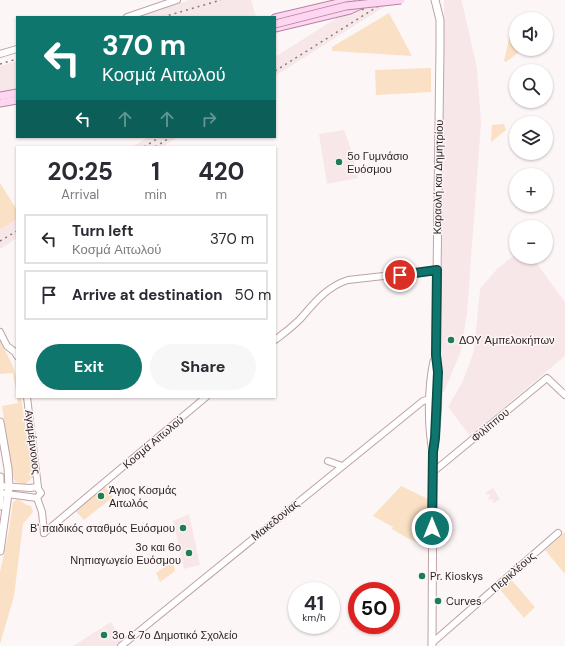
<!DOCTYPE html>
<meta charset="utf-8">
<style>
body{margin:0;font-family:"DM Sans",sans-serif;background:#f7f7f7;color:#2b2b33;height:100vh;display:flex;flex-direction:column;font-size:15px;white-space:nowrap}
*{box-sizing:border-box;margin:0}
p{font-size:13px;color:#7c7c81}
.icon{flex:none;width:22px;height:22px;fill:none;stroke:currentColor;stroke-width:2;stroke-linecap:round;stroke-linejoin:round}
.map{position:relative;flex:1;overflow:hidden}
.drawer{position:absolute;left:16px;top:146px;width:260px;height:252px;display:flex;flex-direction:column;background:#fff;border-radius:0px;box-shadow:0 1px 3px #0004}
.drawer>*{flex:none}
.hud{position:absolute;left:16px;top:16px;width:260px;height:122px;border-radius:0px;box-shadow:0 1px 3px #0004;background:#0f766e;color:#fff;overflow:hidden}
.buttons{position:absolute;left:509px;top:12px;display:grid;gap:8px}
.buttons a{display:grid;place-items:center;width:44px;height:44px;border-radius:50%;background:#fff;box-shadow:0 1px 3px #0004;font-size:20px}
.speed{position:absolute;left:288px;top:582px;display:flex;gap:8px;font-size:20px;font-weight:700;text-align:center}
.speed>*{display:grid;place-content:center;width:52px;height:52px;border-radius:50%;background:#fff;box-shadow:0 1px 3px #0004;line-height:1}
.speed small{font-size:10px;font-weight:400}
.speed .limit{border:6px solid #d22;background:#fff;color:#111}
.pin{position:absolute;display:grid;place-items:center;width:34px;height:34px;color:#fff;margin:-17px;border:2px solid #fff;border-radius:50%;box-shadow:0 1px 4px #0007}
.me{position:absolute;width:44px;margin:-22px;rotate:0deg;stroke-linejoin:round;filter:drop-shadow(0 0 3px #0008)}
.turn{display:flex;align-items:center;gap:14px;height:84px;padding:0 20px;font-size:18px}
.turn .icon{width:52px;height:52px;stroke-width:2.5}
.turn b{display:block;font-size:28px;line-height:34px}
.lanes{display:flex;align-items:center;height:38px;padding:0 20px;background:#0003;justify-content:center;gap:20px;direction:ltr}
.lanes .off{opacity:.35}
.eta{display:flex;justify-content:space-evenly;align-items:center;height:68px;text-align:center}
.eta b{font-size:24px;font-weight:700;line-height:28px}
.button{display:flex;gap:8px;margin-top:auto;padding:8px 20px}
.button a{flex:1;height:46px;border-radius:24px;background:#0f766e;color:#fff;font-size:16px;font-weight:700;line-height:46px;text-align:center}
.button a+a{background:#f7f7f7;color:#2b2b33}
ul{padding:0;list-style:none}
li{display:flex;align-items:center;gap:12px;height:50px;margin:0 8px 6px;padding:0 12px;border:2px solid #e1e1e2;border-radius:0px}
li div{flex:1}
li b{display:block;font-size:15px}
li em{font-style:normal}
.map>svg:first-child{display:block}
</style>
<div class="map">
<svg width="565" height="646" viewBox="0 0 565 646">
<rect width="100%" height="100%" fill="#fdf6f7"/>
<!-- built -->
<g fill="#f7e7e9">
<path d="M 190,0 L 251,0 L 256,17 L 135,17 Z"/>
<path d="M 365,0 L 395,0 L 275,76 L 275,57 Z"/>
<path d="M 444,0 L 461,0 L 462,2 L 477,68 L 481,123 L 467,313 L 461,351 L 444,392 L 441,391 Z"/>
<path d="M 17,61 L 17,90 L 0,94 L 0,66 Z"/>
<path d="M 344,130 L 352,152 L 358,178 L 327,184 L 319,134 Z"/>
<path d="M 148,137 L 178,137 L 162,147 L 132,147 Z"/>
<path d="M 17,219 L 17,238 L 0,249 L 0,230 Z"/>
<path d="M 516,254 L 516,257 L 532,257 L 565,302 L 565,356 L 470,436 L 448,407 L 463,381 L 474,351 L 480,289 L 497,269 Z"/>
<path d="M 493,488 L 500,499 L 494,503 L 491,499 L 489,500 L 488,498 L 490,496 L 489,494 L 487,495 L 485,493 Z"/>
<path d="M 189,514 L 200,565 L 184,569 L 173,521 Z"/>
<path d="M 111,622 L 122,640 L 115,646 L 73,646 Z"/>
</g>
<!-- green -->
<g fill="#fae0c4">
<path d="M 389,13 L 412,56 L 332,51 L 332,47 Z"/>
<path d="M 516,23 L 516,49 L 523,49 L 506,62 L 504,61 L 512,25 Z"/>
<path d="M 431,68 L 431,92 L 376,95 L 375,70 Z"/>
<path d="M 504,124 L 506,130 L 491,142 L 492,125 Z"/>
<path d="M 0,183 L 17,210 L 17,219 L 0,230 Z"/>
<path d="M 0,341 C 12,365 17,367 17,396 L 13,373 L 0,374 Z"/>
<path d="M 17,397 L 21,397 L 33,477 L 25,484 L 15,482 L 13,476 L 2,406 L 18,403 Z"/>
<path d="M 103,484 L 113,497 L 84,520 L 73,508 Z"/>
<path d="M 401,486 L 428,499 L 429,545 C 416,544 404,536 392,529 L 393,527 L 373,516 Z"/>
<path d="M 18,499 L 27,505 L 31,506 L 33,512 L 23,524 L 14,596 L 0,644 L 0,572 L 9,530 L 13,502 Z"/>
<path d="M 565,532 L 565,574 L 545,550 Z"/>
<path d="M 173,561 L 175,571 L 160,582 L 156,573 Z"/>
<path d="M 508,576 L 535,607 L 524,618 L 497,586 Z"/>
</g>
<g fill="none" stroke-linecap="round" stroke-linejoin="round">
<!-- tertiary casing -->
<g stroke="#bfa3a6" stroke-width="8">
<g id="tertiary">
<path d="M 127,17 L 177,0"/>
<path d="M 0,54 L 17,49"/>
<path d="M 0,332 L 7,346 L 15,352 L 17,356"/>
<path d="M 275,340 C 284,333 294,326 302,317 C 315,302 328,286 348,280 L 437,270"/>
<path d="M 27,397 L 38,487"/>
<path d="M 328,461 L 342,466"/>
<path d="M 433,472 L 547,378 L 565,395"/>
<path d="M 0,486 L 30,488 L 37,487 L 41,493 L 37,498"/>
<path d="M 0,493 L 37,498"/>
<path d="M 37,498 L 42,512 L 44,533"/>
<path d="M 44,533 L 206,397"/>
<path d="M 432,643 L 558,533"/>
<path d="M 121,646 L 423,401 L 437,397"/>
</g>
</g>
<!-- secondary casing -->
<g stroke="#bfa3a6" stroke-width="9">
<g id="secondary">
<path d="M 0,422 L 8,468 L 9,487 L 0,551"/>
<path d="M 433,452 C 438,421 439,386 436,355 L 440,48 L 440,20 L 435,0"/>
<path d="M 0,477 L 0,506"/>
<path d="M 432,646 L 433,452 C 428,425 428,388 434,361"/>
</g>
</g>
<!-- primary casing -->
<g stroke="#b484a1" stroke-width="9">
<g id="primary">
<path d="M 275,18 L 351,0"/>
<path d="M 275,28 L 350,10 L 363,4"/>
<path d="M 0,96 L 17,93"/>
<path d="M 0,103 L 17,100"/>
</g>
</g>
<!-- tertiary -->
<use href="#tertiary" stroke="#fff" stroke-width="6"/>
<!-- secondary -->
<use href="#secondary" stroke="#fff" stroke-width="7"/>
<!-- primary -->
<use href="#primary" stroke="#fed6f1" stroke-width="7"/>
<!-- rail -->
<g stroke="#847a7b" stroke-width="1.5" stroke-dasharray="2 4" stroke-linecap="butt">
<path d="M 362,10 L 377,0"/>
<path d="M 163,17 L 221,0"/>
<path d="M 0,64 L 17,59"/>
<path d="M 275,71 L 388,0"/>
<path d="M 144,147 L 160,137"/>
<path d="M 155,147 L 171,137"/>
<path d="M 0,241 L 17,231"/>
</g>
<!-- primary-bridge casing -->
<g stroke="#b484a1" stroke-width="9" stroke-linecap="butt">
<path id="primary-bridge" d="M 275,24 L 346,6 L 401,0"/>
</g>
<!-- primary-bridge -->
<use href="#primary-bridge" stroke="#fed6f1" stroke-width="7"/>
</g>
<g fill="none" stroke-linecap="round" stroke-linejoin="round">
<!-- route casing -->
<g stroke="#0a4d48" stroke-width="10">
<path id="route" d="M 400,275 L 437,270 L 436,355 L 438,372 L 435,438 L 433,452 L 432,528"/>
</g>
<!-- route -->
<use href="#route" stroke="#0f766e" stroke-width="7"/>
</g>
<!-- markers -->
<g fill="#1d7e55" stroke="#fdf6f7" stroke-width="1.5">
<circle cx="339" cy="162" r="4"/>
<circle cx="451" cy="340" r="4"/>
<circle cx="101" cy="496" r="4"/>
<circle cx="183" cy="528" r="4"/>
<circle cx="189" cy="553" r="4"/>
<circle cx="422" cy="576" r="4"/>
<circle cx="438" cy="601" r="4"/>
<circle cx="104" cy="635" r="4"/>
</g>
<g text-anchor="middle" stroke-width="3" stroke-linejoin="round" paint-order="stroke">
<!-- poi labels -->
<g font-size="11" fill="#2a1f20" stroke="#fdf6f7" text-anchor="start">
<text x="347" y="160">5ο Γυμνάσιο<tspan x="347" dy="13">Ευόσμου</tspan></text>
<text x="459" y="344">ΔΟΥ Αμπελοκήπων</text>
<text x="109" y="494">Άγιος Κοσμάς<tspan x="109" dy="13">Αιτωλός</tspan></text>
<text x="175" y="532" text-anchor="end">Β' παιδικός σταθμός Ευόσμου</text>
<text x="181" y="551" text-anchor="end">3ο και 6ο<tspan x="181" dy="13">Νηπιαγωγείο Ευόσμου</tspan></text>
<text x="430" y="580">Pr. Kioskys</text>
<text x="446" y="605">Curves</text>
<text x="112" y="639">3ο &amp; 7ο Δημοτικό Σχολείο</text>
</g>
<!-- street labels -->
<g font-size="11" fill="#2a1f20" stroke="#fdf6f7">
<text transform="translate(438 177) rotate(-89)" y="4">Καραολή και Δημητρίου</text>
<text transform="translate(490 425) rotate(-40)" y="4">Φιλίππου</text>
<text transform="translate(33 442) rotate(83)" y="4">Αγαμέμνονος</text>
<text transform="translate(153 442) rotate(-40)" y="4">Κοσμά Αιτωλού</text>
<text transform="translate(275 520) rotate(-39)" y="4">Μακεδονίας</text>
<text transform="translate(513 572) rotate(-41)" y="4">Περικλέους</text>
</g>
</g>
</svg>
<div class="buttons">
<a><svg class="icon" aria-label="sound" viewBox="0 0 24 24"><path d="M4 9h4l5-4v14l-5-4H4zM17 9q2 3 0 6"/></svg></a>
<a><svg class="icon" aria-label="search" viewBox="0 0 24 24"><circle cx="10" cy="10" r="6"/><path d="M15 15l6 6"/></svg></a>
<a><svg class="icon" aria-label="layers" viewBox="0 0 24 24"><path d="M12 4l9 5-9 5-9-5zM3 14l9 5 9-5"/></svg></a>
<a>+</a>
<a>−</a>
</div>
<div class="speed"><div>41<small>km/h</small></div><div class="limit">50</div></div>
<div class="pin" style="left:400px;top:275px;background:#d93025"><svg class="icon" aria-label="arrive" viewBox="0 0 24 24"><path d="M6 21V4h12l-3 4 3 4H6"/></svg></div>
<svg class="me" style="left:432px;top:528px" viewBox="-20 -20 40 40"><circle r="17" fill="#0f766e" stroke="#fff" stroke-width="3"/><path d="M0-11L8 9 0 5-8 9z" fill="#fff"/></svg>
<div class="hud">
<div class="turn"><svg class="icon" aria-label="left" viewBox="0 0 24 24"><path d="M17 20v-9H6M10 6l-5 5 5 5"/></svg><div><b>370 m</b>Κοσμά Αιτωλού</div></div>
<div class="lanes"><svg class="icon" aria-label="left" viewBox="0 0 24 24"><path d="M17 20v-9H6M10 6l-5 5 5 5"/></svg><svg class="icon off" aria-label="ahead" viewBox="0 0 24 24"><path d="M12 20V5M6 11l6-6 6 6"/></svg><svg class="icon off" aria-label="ahead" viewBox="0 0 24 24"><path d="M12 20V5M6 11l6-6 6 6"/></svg><svg class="icon off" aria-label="right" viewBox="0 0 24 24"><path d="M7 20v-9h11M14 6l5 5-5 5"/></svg></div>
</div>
<section class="drawer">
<div class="eta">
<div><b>20:25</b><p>Arrival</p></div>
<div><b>1</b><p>min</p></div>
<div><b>420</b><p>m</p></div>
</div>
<ul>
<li><svg class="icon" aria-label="left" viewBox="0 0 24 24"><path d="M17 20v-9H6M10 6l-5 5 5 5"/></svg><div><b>Turn left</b><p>Κοσμά Αιτωλού</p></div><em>370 m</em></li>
<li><svg class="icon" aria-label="arrive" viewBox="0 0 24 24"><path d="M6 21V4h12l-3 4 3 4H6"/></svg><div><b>Arrive at destination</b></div><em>50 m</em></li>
</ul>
<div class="button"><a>Exit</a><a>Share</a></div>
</section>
</div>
